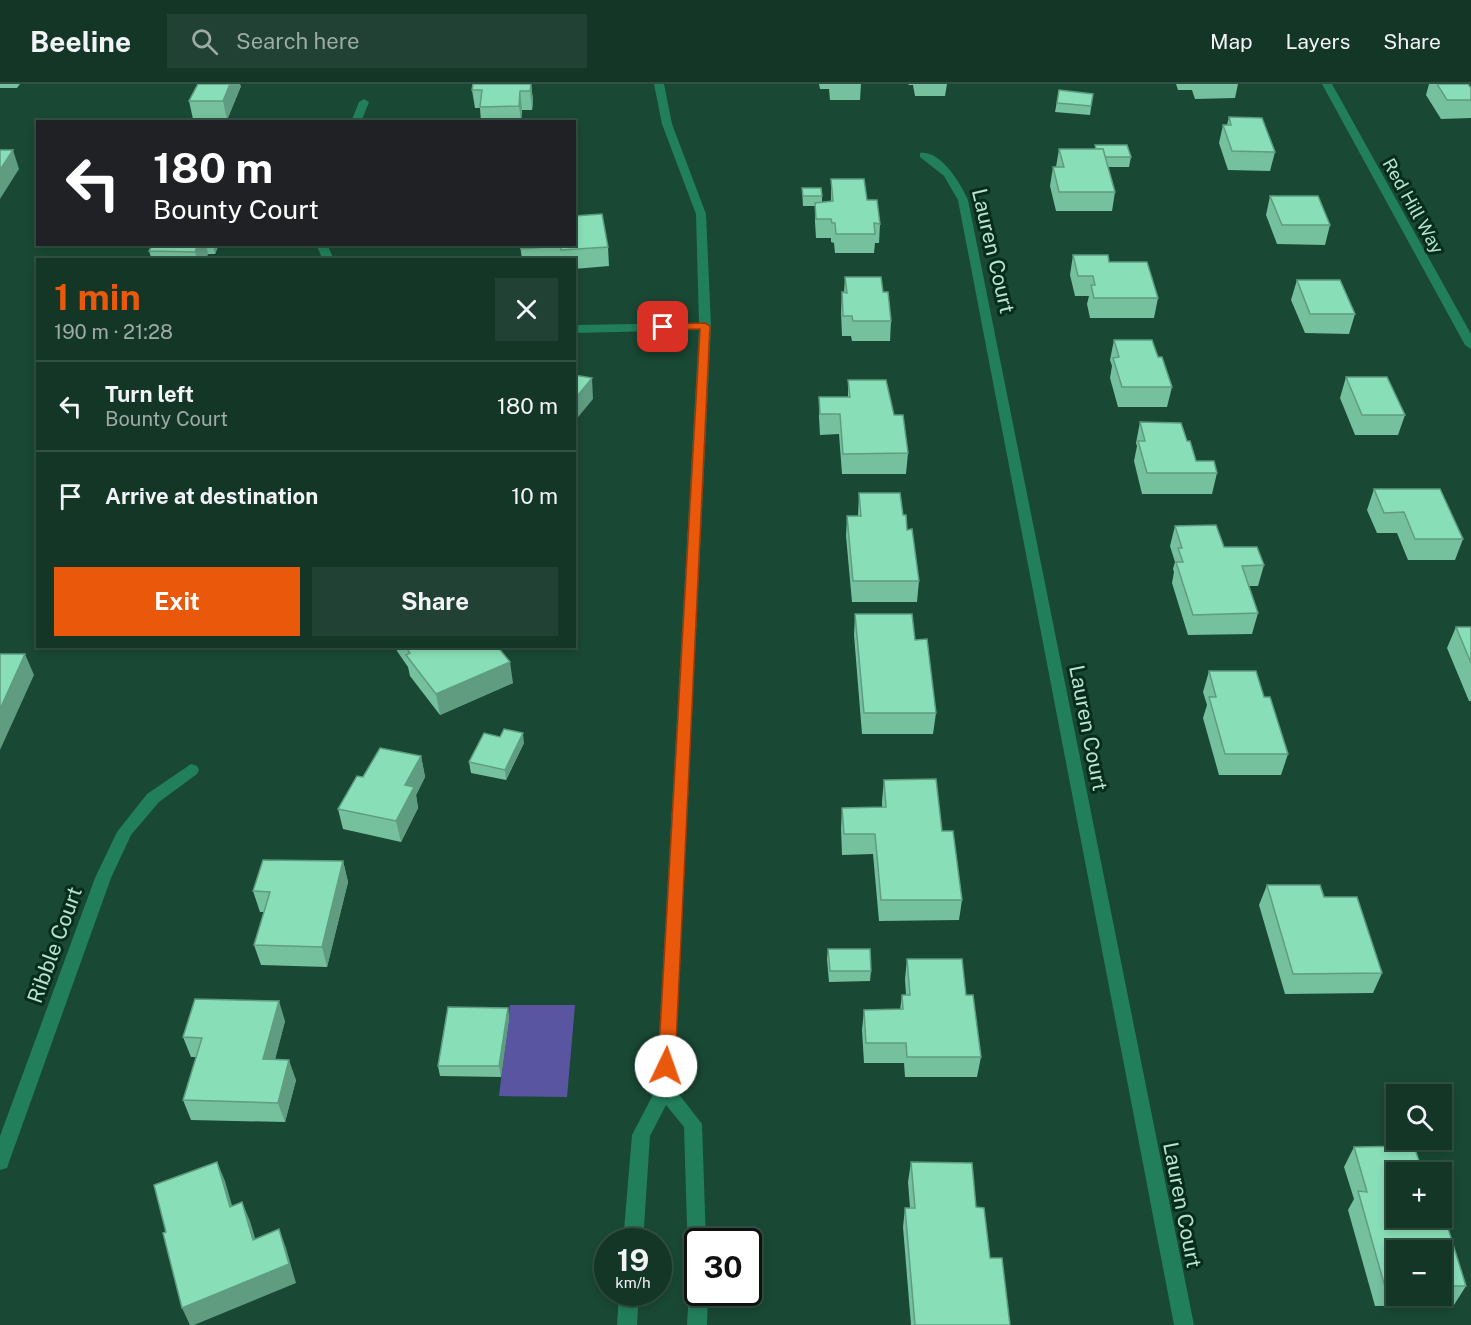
<!DOCTYPE html>
<meta charset="utf-8">
<style>
body{margin:0;font-family:"Public Sans",sans-serif;background:#204133;color:#f1f3f6;height:100vh;display:flex;flex-direction:column;font-size:22px;white-space:nowrap}
*{box-sizing:border-box;margin:0}
p{font-size:20px;color:#9daba7}
.icon{flex:none;width:33px;height:33px;fill:none;stroke:currentColor;stroke-width:2;stroke-linecap:round;stroke-linejoin:round}
.map{position:relative;flex:1;overflow:hidden}
.panel{position:absolute;left:36px;top:174px;width:540px;height:390px;display:flex;flex-direction:column;background:#133627;border-radius:0px;box-shadow:0 3px 9px #0003,0 0 0 2px #325044}
.panel>*{flex:none}
.banner{position:absolute;left:36px;top:36px;width:540px;height:126px;border-radius:0px;box-shadow:0 3px 9px #0003,0 0 0 2px #325044;background:#202124;color:#fff;overflow:hidden}
.controls{position:absolute;left:1386px;top:1000px;display:grid;gap:12px}
.controls a{display:grid;place-items:center;width:66px;height:66px;border-radius:0px;background:#133627;box-shadow:0 3px 9px #0003,0 0 0 2px #325044;font-size:30px}
.speed{position:absolute;left:594px;top:1144px;display:flex;gap:12px;font-size:30px;font-weight:700;text-align:center}
.speed>*{display:grid;place-content:center;width:78px;height:78px;border-radius:50%;background:#133627;box-shadow:0 3px 9px #0003,0 0 0 2px #325044;line-height:1}
.speed small{font-size:15px;font-weight:400}
.speed .limit{border:3px solid #111;border-radius:9px;background:#fff;color:#111}
.pin{position:absolute;display:grid;place-items:center;width:51px;height:51px;color:#fff;margin:-26px;border-radius:12px;box-shadow:0 3px 9px #0006}
.me{position:absolute;width:66px;margin:-33px;rotate:3deg;stroke-linejoin:round;filter:drop-shadow(0 0 4px #0008)}
.turn{display:flex;align-items:center;gap:21px;height:126px;padding:0 18px;font-size:27px}
.turn .icon{width:78px;height:78px;stroke-width:2.5}
.turn b{display:block;font-size:42px;line-height:51px}
.round{display:grid;place-items:center;flex:none;width:63px;height:63px;border-radius:0px;background:#204133}
.summary{display:flex;align-items:center;justify-content:space-between;height:102px;padding:0 18px}
h1{font-size:36px;font-weight:700;line-height:45px;color:#ea580c}
.primary-button{display:flex;gap:12px;margin-top:auto;padding:12px 18px}
.primary-button a{flex:1;height:69px;border-radius:0px;background:#ea580c;color:#fff;font-size:24px;font-weight:700;line-height:69px;text-align:center}
.primary-button a+a{background:#204133;color:#f1f3f6}
ul{padding:0;list-style:none}
li{display:flex;align-items:center;gap:18px;height:90px;padding:0 18px;border-top:2px solid #325044}
li div{flex:1}
li b{display:block;font-size:22px}
li em{font-style:normal}
header{display:flex;align-items:center;gap:36px;box-sizing:border-box;height:84px;padding:0 30px;background:#133627;border-bottom:2px solid #325044}
header strong{font-size:28px}
nav{display:flex;gap:33px;margin-inline-start:auto;font-size:21px}
.search{width:420px;height:54px;background:#204133;display:flex;align-items:center;gap:15px;box-sizing:border-box;padding:0 21px;border-radius:0px;color:#9daba7;font-size:22px}
.map>svg:first-child{display:block}
</style>
<header>
<strong>Beeline</strong>
<div class="search"><svg class="icon" aria-label="search" viewBox="0 0 24 24"><circle cx="10" cy="10" r="6"/><path d="M15 15l6 6"/></svg>Search here</div>
<nav><a>Map</a><a>Layers</a><a>Share</a></nav>
</header>
<div class="map">
<svg width="1471" height="1241" viewBox="0 0 1471 1241">
<rect width="100%" height="100%" fill="#194834"/>
<!-- green -->
<path fill="#5955a0" d="M 510,921 L 575,921 L 567,1013 L 499,1012 Z"/>
<g fill="none" stroke-linecap="round" stroke-linejoin="round">
<!-- street -->
<g fill="#227f5c" fill-rule="evenodd">
<path d="M 654,0 L 664,0 L 672,40 L 706,130 L 711,242 L 674,1004 L 702,1040 L 706,1158 L 698,1158 L 698,1209 L 708,1209 L 707,1241 L 687,1241 L 689,1207 L 684,1043 L 666,1021 L 650,1052 L 643,1158 L 623,1158 L 632,1051 L 656,1005 L 699,246 L 574,249 L 574,241 L 699,239 L 696,130 L 662,40 Z"/>
<path d="M 1322,0 L 1332,0 L 1471,250 L 1471,265 L 1465,261 Z"/>
<path d="M 364,15 L 369,18 L 361,38 L 351,38 L 359,18 Z"/>
<path d="M 920,69 C 941,66 961,100 968,116 L 1194,1241 L 1174,1241 L 958,116 L 944,92 L 920,73 Z"/>
<path d="M 316,160 L 327,160 L 334,176 L 323,176 Z"/>
<path d="M 191,680 L 197,682 L 199,686 L 197,690 L 159,718 L 131,751 L 111,794 L 9,1078 L 7,1084 L 0,1086 L 0,1052 L 95,794 L 117,748 L 147,710 Z"/>
<path d="M 619,1209 L 639,1209 L 637,1241 L 617,1241 Z"/>
</g>
</g>
<!-- wall -->
<g fill="#75c09d" fill-rule="evenodd">
<path d="M 0,0 L 20,0 L 17,4 L 0,4 Z"/>
<path d="M 531,0 L 533,17 L 532,26 L 522,26 L 521,38 L 481,38 L 480,24 L 475,24 L 472,6 Z"/>
<path d="M 819,0 L 861,0 L 860,16 L 830,16 L 829,5 L 820,5 Z"/>
<path d="M 908,0 L 947,0 L 945,12 L 915,12 L 913,1 L 909,1 Z"/>
<path d="M 1176,0 L 1238,0 L 1235,14 L 1195,15 L 1192,6 L 1178,6 Z"/>
<path d="M 1429,0 L 1468,0 L 1471,4 L 1471,34 L 1441,35 L 1426,11 Z"/>
<path d="M 241,2 L 227,36 L 193,35 L 189,17 Z"/>
<path d="M 1059,6 L 1093,10 L 1090,31 L 1055,28 Z"/>
<path d="M 1229,33 L 1275,68 L 1270,87 L 1228,86 L 1219,59 L 1223,41 L 1227,41 Z"/>
<path d="M 1095,61 L 1131,73 L 1129,83 L 1108,83 L 1115,108 L 1112,127 L 1056,127 L 1050,102 L 1053,83 L 1056,83 L 1059,65 L 1095,65 Z"/>
<path d="M 831,95 L 867,116 L 880,140 L 879,159 L 875,159 L 874,169 L 835,169 L 834,159 L 831,158 L 831,154 L 816,154 L 815,138 L 815,122 L 803,122 L 802,104 L 822,112 L 822,118 L 831,117 Z"/>
<path d="M 1270,112 L 1330,141 L 1325,161 L 1277,160 L 1266,131 Z"/>
<path d="M 153,160 L 219,160 L 215,170 L 208,170 L 205,176 L 152,176 L 149,167 Z"/>
<path d="M 520,160 L 608,163 L 609,182 L 574,185 L 574,176 L 522,176 Z"/>
<path d="M 1073,171 L 1109,178 L 1158,214 L 1154,234 L 1090,234 L 1087,220 L 1089,212 L 1075,212 L 1070,191 Z"/>
<path d="M 845,193 L 883,208 L 891,237 L 890,257 L 852,257 L 851,252 L 842,252 L 841,228 L 842,208 L 844,208 Z"/>
<path d="M 1297,196 L 1355,230 L 1349,250 L 1305,249 L 1291,216 Z"/>
<path d="M 1114,256 L 1158,273 L 1172,303 L 1167,323 L 1118,323 L 1110,294 L 1112,282 L 1110,276 Z"/>
<path d="M 1346,293 L 1405,331 L 1398,351 L 1355,351 L 1340,314 Z"/>
<path d="M 848,296 L 894,331 L 908,369 L 906,390 L 842,390 L 839,350 L 820,351 L 819,333 L 819,313 L 848,313 Z"/>
<path d="M 1140,338 L 1187,357 L 1196,377 L 1217,389 L 1212,410 L 1142,410 L 1134,377 L 1137,362 L 1136,359 Z"/>
<path d="M 1374,405 L 1463,455 L 1455,476 L 1408,476 L 1397,449 L 1377,449 L 1367,426 Z"/>
<path d="M 859,409 L 903,431 L 907,446 L 919,497 L 917,518 L 852,518 L 846,452 L 847,432 L 858,432 Z"/>
<path d="M 1175,442 L 1264,481 L 1258,502 L 1249,502 L 1258,529 L 1252,550 L 1188,551 L 1172,499 L 1174,488 L 1173,485 L 1175,478 L 1170,462 Z"/>
<path d="M 855,530 L 915,556 L 936,629 L 933,650 L 862,650 L 854,551 Z"/>
<path d="M 1456,543 L 1471,543 L 1471,617 L 1469,617 L 1447,564 Z"/>
<path d="M 396,562 L 497,562 L 513,599 L 440,631 L 410,592 L 408,583 L 397,567 Z"/>
<path d="M 1209,587 L 1264,613 L 1288,670 L 1281,691 L 1219,691 L 1203,634 L 1207,621 L 1203,608 Z"/>
<path d="M 524,659 L 506,696 L 471,689 L 469,678 Z"/>
<path d="M 421,672 L 425,693 L 416,711 L 418,724 L 401,758 L 343,745 L 338,725 L 363,693 Z"/>
<path d="M 884,696 L 942,747 L 962,816 L 959,836 L 879,837 L 873,770 L 842,771 L 841,744 L 842,724 L 882,723 L 882,717 Z"/>
<path d="M 343,777 L 348,798 L 327,883 L 261,881 L 254,861 L 264,828 L 260,828 L 253,807 Z"/>
<path d="M 1267,801 L 1324,813 L 1382,889 L 1373,909 L 1285,910 L 1259,821 Z"/>
<path d="M 828,865 L 871,887 L 870,897 L 829,898 L 827,875 Z"/>
<path d="M 907,875 L 966,911 L 981,973 L 977,993 L 905,993 L 904,979 L 864,979 L 862,946 L 864,926 L 900,926 L 902,911 L 906,911 L 905,895 Z"/>
<path d="M 508,924 L 509,934 L 501,993 L 440,992 L 438,982 Z"/>
<path d="M 285,937 L 275,975 L 296,996 L 285,1038 L 191,1036 L 183,1016 L 196,973 L 191,973 L 183,953 Z"/>
<path d="M 1354,1063 L 1396,1089 L 1466,1202 L 1454,1221 L 1375,1222 L 1348,1126 L 1354,1115 L 1344,1083 ZM 1396,1167 L 1442,1167 L 1442,1212 L 1396,1212 Z"/>
<path d="M 911,1078 L 976,1123 L 990,1174 L 1010,1241 L 911,1241 L 903,1143 L 905,1124 L 910,1124 L 908,1098 Z"/>
</g>
<!-- shaded-wall -->
<g fill="#5f9c80">
<path d="M 230,0 L 240,0 L 241,2 L 227,36 L 223,17 Z"/>
<path d="M 531,0 L 533,17 L 532,26 L 530,7 Z"/>
<path d="M 520,7 L 522,26 L 521,38 L 519,22 Z"/>
<path d="M 13,66 L 19,85 L 0,115 L 0,86 Z"/>
<path d="M 198,160 L 206,160 L 208,170 L 205,176 L 197,176 L 195,168 Z"/>
<path d="M 213,160 L 219,160 L 215,170 Z"/>
<path d="M 592,294 L 593,315 L 574,338 L 574,316 Z"/>
<path d="M 25,570 L 34,591 L 0,666 L 0,625 Z"/>
<path d="M 510,578 L 513,599 L 440,631 L 436,610 Z"/>
<path d="M 523,649 L 524,659 L 506,696 L 505,686 Z"/>
<path d="M 421,672 L 425,693 L 416,711 L 418,724 L 401,758 L 396,737 L 405,701 Z"/>
<path d="M 343,777 L 348,798 L 327,883 L 322,863 Z"/>
<path d="M 279,917 L 285,937 L 270,995 L 263,975 Z"/>
<path d="M 508,924 L 509,934 L 501,993 L 499,982 Z"/>
<path d="M 289,976 L 296,996 L 285,1038 L 278,1019 Z"/>
<path d="M 217,1078 L 225,1097 L 238,1142 L 230,1123 Z"/>
<path d="M 242,1118 L 250,1137 L 261,1174 L 253,1156 Z"/>
<path d="M 279,1145 L 286,1164 L 296,1199 L 194,1241 L 190,1241 L 182,1224 Z"/>
</g>
<!-- building -->
<g fill="#88dfb7" stroke="#5f9c80" stroke-width="1.5">
<path d="M 198,0 L 230,0 L 223,17 L 189,17 Z"/>
<path d="M 473,0 L 531,0 L 530,7 L 520,7 L 519,22 L 480,23 L 482,6 L 472,6 Z"/>
<path d="M 1437,0 L 1468,0 L 1471,4 L 1471,16 L 1447,16 Z"/>
<path d="M 1059,6 L 1093,10 L 1091,22 L 1057,19 Z"/>
<path d="M 1229,33 L 1262,34 L 1275,68 L 1232,67 L 1223,41 L 1231,41 Z"/>
<path d="M 1095,61 L 1127,61 L 1131,73 L 1105,73 L 1103,65 L 1096,65 Z"/>
<path d="M 1059,65 L 1103,65 L 1115,108 L 1059,108 L 1053,83 L 1064,83 Z"/>
<path d="M 0,66 L 13,66 L 0,86 Z"/>
<path d="M 831,95 L 864,95 L 867,116 L 877,116 L 880,140 L 874,139 L 875,150 L 836,150 L 835,139 L 832,139 L 831,135 L 816,135 L 815,119 L 833,117 Z"/>
<path d="M 802,104 L 821,104 L 822,112 L 803,112 Z"/>
<path d="M 1270,112 L 1318,112 L 1330,141 L 1282,141 Z"/>
<path d="M 602,130 L 608,163 L 561,166 L 561,162 L 521,165 L 521,160 L 574,160 L 574,132 Z"/>
<path d="M 153,160 L 198,160 L 195,168 L 149,167 Z"/>
<path d="M 1073,171 L 1108,171 L 1109,178 L 1147,178 L 1158,214 L 1094,214 L 1091,201 L 1095,201 L 1093,192 L 1078,192 Z"/>
<path d="M 845,193 L 881,193 L 883,208 L 888,208 L 891,237 L 853,237 L 852,232 L 843,232 L 842,208 L 847,209 Z"/>
<path d="M 1297,196 L 1340,196 L 1355,230 L 1310,230 Z"/>
<path d="M 1114,256 L 1152,256 L 1158,273 L 1162,273 L 1172,303 L 1122,303 L 1113,274 L 1119,273 Z"/>
<path d="M 574,291 L 592,294 L 574,316 Z"/>
<path d="M 1346,293 L 1387,293 L 1405,331 L 1362,331 Z"/>
<path d="M 848,296 L 886,296 L 894,331 L 903,331 L 908,369 L 843,370 L 840,330 L 820,330 L 819,313 L 850,313 Z"/>
<path d="M 1140,338 L 1181,339 L 1187,357 L 1190,357 L 1196,377 L 1214,377 L 1217,389 L 1147,389 L 1138,357 L 1145,357 Z"/>
<path d="M 1374,405 L 1440,405 L 1463,455 L 1415,455 L 1404,428 L 1384,429 Z"/>
<path d="M 859,409 L 900,409 L 903,431 L 906,431 L 907,446 L 912,445 L 919,497 L 853,497 L 847,432 L 861,432 Z"/>
<path d="M 1216,441 L 1224,463 L 1257,463 L 1264,481 L 1242,482 L 1258,529 L 1193,531 L 1176,478 L 1183,478 L 1178,464 L 1182,464 L 1175,442 Z"/>
<path d="M 855,530 L 912,530 L 915,556 L 927,555 L 936,629 L 864,629 Z"/>
<path d="M 1456,543 L 1471,543 L 1471,579 Z"/>
<path d="M 405,562 L 497,562 L 510,578 L 436,610 L 406,571 L 410,569 Z"/>
<path d="M 0,570 L 25,570 L 0,625 Z"/>
<path d="M 1209,587 L 1256,587 L 1264,613 L 1270,613 L 1288,670 L 1225,670 L 1209,613 L 1216,613 Z"/>
<path d="M 504,645 L 523,649 L 505,686 L 469,678 L 484,649 L 500,653 Z"/>
<path d="M 380,664 L 421,672 L 405,701 L 414,703 L 396,737 L 338,725 L 357,692 L 363,693 Z"/>
<path d="M 936,695 L 942,747 L 953,747 L 962,816 L 881,816 L 875,750 L 844,750 L 842,724 L 886,723 L 884,696 Z"/>
<path d="M 263,776 L 343,777 L 322,863 L 254,861 L 270,808 L 253,807 Z"/>
<path d="M 1267,801 L 1320,801 L 1324,813 L 1357,813 L 1382,889 L 1293,890 Z"/>
<path d="M 828,865 L 870,865 L 871,887 L 830,887 Z"/>
<path d="M 907,875 L 962,875 L 966,911 L 973,911 L 981,973 L 907,973 L 906,959 L 866,959 L 864,926 L 903,925 L 902,911 L 910,911 Z"/>
<path d="M 195,915 L 279,917 L 263,975 L 289,976 L 278,1019 L 183,1016 L 202,954 L 183,953 Z"/>
<path d="M 448,923 L 508,924 L 499,982 L 438,982 Z"/>
<path d="M 1414,1062 L 1423,1089 L 1396,1089 L 1396,1134 L 1442,1134 L 1442,1125 L 1466,1202 L 1442,1202 L 1442,1167 L 1396,1167 L 1396,1203 L 1385,1203 L 1358,1107 L 1367,1108 L 1354,1063 Z"/>
<path d="M 217,1078 L 230,1123 L 242,1118 L 253,1156 L 279,1145 L 289,1180 L 182,1224 L 163,1149 L 166,1148 L 154,1101 Z"/>
<path d="M 911,1078 L 972,1079 L 976,1123 L 984,1124 L 990,1174 L 1002,1174 L 1010,1241 L 915,1241 L 905,1124 L 915,1124 Z"/>
</g>
<!-- route -->
<path fill="#ea580c" stroke="#983908" stroke-width="1.5" d="M 705,239 L 710,242 L 675,982 L 672,988 L 666,990 L 660,988 L 658,982 L 700,245 L 663,246 L 657,243 L 663,240 Z"/>
<g text-anchor="middle" stroke-width="6" stroke-linejoin="round" paint-order="stroke">
<!-- far-street labels -->
<g font-size="18" fill="#bae3ce" stroke="#052c1d">
<text transform="translate(1413 122) rotate(61)" y="6">Red Hill Way</text>
</g>
<!-- street labels -->
<g font-size="21" fill="#bae3ce" stroke="#052c1d">
<text transform="translate(993 167) rotate(77)" y="7">Lauren Court</text>
<text transform="translate(1088 644) rotate(79)" y="7">Lauren Court</text>
<text transform="translate(55 861) rotate(-70)" y="7">Ribble Court</text>
<text transform="translate(1182 1121) rotate(79)" y="7">Lauren Court</text>
</g>
</g>
</svg>
<div class="controls">
<a><svg class="icon" aria-label="search" viewBox="0 0 24 24"><circle cx="10" cy="10" r="6"/><path d="M15 15l6 6"/></svg></a>
<a>+</a>
<a>−</a>
</div>
<div class="speed"><div>19<small>km/h</small></div><div class="limit">30</div></div>
<div class="pin" style="left:663px;top:243px;background:#d93025"><svg class="icon" aria-label="arrive" viewBox="0 0 24 24"><path d="M6 21V4h12l-3 4 3 4H6"/></svg></div>
<svg class="me" style="left:666px;top:982px" viewBox="-20 -20 40 40"><circle r="19" fill="#fff"/><path d="M0-13L10 11 0 6-10 11z" fill="#ea580c"/></svg>
<div class="banner">
<div class="turn"><svg class="icon" aria-label="left" viewBox="0 0 24 24"><path d="M17 20v-9H6M10 6l-5 5 5 5"/></svg><div><b>180 m</b>Bounty Court</div></div>
</div>
<section class="panel">
<div class="summary"><div><h1>1 min</h1><p>190 m · 21:28</p></div><a class="round"><svg class="icon" aria-label="close" viewBox="0 0 24 24"><path d="M6 6l12 12M18 6L6 18"/></svg></a></div>
<ul>
<li><svg class="icon" aria-label="left" viewBox="0 0 24 24"><path d="M17 20v-9H6M10 6l-5 5 5 5"/></svg><div><b>Turn left</b><p>Bounty Court</p></div><em>180 m</em></li>
<li><svg class="icon" aria-label="arrive" viewBox="0 0 24 24"><path d="M6 21V4h12l-3 4 3 4H6"/></svg><div><b>Arrive at destination</b></div><em>10 m</em></li>
</ul>
<div class="primary-button"><a>Exit</a><a>Share</a></div>
</section>
</div>
